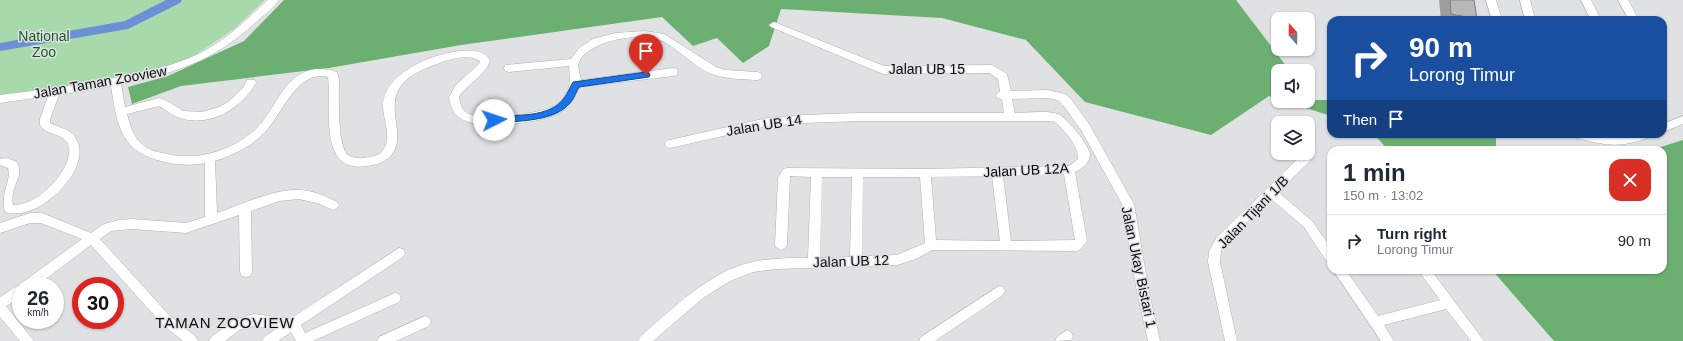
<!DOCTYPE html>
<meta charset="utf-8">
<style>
body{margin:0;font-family:Arial,sans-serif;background:#f2f2f3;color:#1f2937;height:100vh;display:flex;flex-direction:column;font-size:15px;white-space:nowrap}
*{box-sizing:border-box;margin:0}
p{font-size:13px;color:#747a83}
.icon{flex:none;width:22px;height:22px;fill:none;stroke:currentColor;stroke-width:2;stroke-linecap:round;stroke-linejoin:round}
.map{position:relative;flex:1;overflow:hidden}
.sheet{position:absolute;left:1327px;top:146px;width:340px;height:128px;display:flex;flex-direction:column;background:#fff;border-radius:12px;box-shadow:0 1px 3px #0004}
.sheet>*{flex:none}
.banner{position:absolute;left:1327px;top:16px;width:340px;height:122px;border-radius:12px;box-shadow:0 1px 3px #0004;background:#1a4fa0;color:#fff;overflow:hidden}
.needle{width:26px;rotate:340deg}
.tools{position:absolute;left:1271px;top:12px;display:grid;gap:8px}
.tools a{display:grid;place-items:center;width:44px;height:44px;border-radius:8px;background:#fff;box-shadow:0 1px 3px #0004;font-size:20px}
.speed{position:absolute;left:12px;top:277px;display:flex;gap:8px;font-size:20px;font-weight:700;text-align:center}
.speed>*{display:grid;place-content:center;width:52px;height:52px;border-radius:50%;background:#fff;box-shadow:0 1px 3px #0004;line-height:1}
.speed small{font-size:10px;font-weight:400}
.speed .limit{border:6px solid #d22;background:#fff;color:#111}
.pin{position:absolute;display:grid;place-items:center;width:34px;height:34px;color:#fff;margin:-41px -17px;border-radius:50% 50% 50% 0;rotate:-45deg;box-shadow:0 0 4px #0007}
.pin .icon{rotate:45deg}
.me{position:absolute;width:44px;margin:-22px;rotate:86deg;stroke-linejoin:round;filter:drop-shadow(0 0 3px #0008)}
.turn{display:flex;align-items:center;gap:14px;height:84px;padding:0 16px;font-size:18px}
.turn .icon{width:52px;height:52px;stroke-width:2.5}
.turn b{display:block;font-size:28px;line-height:34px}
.then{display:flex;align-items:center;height:38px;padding:0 16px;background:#0003;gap:8px;font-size:15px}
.round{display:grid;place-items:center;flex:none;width:42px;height:42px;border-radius:12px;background:#f2f2f3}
.summary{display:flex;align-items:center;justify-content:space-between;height:68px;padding:0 16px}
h1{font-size:24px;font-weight:700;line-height:30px}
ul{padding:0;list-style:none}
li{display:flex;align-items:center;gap:12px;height:52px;padding:0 16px;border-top:1px solid #e0e1e3}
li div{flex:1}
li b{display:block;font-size:15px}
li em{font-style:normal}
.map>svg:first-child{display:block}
</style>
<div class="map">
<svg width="1683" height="341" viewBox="0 0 1683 341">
<rect width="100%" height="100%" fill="#e0e1e3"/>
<!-- green -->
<path fill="#a7d9aa" d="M 0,0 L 265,0 L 234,29 L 197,54 L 172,66 L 112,79 L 0,95 Z"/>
<!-- forest -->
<g fill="#6cb071">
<path d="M 284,0 L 1236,0 L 1290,71 L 1278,71 L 1278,99 L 1269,96 L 1211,135 L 1085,102 L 1026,40 L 942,18 L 781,9 L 769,46 L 743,63 L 717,38 L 693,46 L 662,17 L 461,45 L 329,68 L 181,86 L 132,104 L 128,87 L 168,76 L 244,41 Z"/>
<path d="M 1308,95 L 1312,100 L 1331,100 L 1331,116 L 1284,101 L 1308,101 Z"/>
<path d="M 1374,134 L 1496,134 L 1496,146 L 1531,150 L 1388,150 Z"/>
<path d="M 1683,140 L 1683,341 L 1554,341 L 1492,270 L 1663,270 L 1663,150 L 1651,150 Z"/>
</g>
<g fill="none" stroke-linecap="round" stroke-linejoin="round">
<!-- river -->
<path fill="#6c90d7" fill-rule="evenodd" d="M 166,0 L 182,0 L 180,3 L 128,29 L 0,51 L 0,43 L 125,21 Z"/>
<!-- minor casing -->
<g stroke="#b0b1b3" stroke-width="1">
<g id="minor">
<path d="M 268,0 L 279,0 C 273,9 262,16 254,24 C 213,61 176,73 121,84 L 125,107 L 159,98 L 169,102 L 183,111 L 202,112 L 219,107 L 228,102 L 243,88 L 247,80 L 255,80 L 256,83 C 241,109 208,129 177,117 C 171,115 166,109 159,106 L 127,114 C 130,125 133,137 142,144 C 149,151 158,152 167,154 C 198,161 231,151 255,130 C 271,115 278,91 296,77 C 308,68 323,67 337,72 L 339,79 C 339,94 337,143 347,154 C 352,158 358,159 364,158 C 371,157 379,156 383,150 C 392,139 384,121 383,108 C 382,74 431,54 460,51 C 470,50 484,50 490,60 C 487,75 467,83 459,97 C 460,103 461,109 467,113 C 481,122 537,114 552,107 C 556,105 560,102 563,98 C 572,87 570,78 569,66 L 509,72 L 505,71 L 504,68 L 505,65 L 571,59 L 579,48 L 593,39 L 615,33 L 645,31 L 664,34 L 716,67 L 725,70 L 757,72 L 761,73 L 762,76 L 761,79 L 757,80 C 741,79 724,79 709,73 C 692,65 674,45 658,39 C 640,32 587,41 579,62 C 577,67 580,74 581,80 L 673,68 L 677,69 L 678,72 L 677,75 L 673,76 L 579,87 C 575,97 571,106 561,112 C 543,123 478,131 460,118 C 453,113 450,105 449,97 L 456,85 L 479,64 L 480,61 C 469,54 454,58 442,62 C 410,74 389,83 396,121 C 397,132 399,142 394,151 C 388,162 377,165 366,166 C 317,174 332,105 328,77 C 296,69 282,116 263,134 C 250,147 233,155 215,161 L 217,213 C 241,205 273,189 298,190 C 312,190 325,196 337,202 L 339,205 L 337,208 L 333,210 L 317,203 L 299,199 L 279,201 L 251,211 L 252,272 L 250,276 L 246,277 L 242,276 L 240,272 L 239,215 L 186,233 L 132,229 L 111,231 L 100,239 L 170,316 L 196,337 L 198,341 L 183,341 L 162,324 L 91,245 L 36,286 L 21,286 L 21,297 L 6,306 L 34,341 L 20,341 L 0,317 L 0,297 L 17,286 L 21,285 L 23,282 L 82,239 L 41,223 L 30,223 L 0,233 L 0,223 L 30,213 L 42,213 L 91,233 L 104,224 L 119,220 L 132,219 L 186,223 L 205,217 L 205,163 C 191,166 178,165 165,162 C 121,153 117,126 111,86 L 59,95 L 50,119 L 50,123 C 58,127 69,129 74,136 C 98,164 39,224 5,212 C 0,190 12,182 8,168 L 0,165 L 0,159 C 6,157 11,160 17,162 C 25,178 9,186 13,205 C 18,205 23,204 28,202 C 45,196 76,164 68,144 C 63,133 45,135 40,125 L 40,119 L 48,96 L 0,103 L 0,95 C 44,90 89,84 132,74 C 157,69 182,63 204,51 C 228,38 248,18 268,0 Z"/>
<path d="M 1486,0 L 1496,0 L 1502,20 L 1492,20 Z"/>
<path d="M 1520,0 L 1530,0 L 1535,20 L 1525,20 Z"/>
<path d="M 1581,0 L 1591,0 L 1601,20 L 1591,20 Z"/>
<path d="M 1618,0 L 1628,0 L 1639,20 L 1629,20 Z"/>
<path d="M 774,22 L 884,66 L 992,65 L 1007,74 L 1011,91 L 1047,90 L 1065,94 L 1071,99 L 1089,124 L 1134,204 L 1149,292 L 1160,341 L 1148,341 L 1137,292 L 1122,204 L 1081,130 L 1063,105 L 1058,100 L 1047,98 L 1012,99 L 1015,113 C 1027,113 1047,110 1058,114 C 1067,118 1089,145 1090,154 C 1090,163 1082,169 1075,172 L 1087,241 L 1081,249 L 1077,251 L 932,250 L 916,259 L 897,265 L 776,269 L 753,272 L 730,281 L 703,298 L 653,341 L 638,341 L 640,337 C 671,310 711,270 753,262 C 771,258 790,258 808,258 L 811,177 L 790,176 L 787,245 L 785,248 L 781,250 L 777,248 L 775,245 L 778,178 L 783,169 L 787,168 L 925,169 L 1069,166 L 1078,159 C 1080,148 1062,126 1053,121 L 859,121 L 803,123 L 767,126 L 670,148 L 666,147 L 665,144 L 666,141 L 670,140 L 767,118 L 803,115 L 859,113 L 1004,113 L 1002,99 L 997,98 L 996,95 L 1000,91 L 998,79 L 990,73 L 883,74 L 771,27 L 769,25 ZM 1064,174 L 1075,240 L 1011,241 L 1003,176 ZM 992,176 L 1000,241 L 936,240 L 931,177 ZM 822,177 L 852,177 L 850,257 L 820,258 ZM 863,177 L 920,177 L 925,243 L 897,255 L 862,256 Z"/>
<path d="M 1683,116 L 1683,124 L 1663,132 L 1663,124 Z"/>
<path d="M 1572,134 L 1592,134 L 1612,137 L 1634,134 L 1651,134 L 1650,137 C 1620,148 1608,146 1577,138 L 1573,137 Z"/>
<path d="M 1306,154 L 1310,155 L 1311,158 L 1310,161 L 1278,192 L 1312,221 L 1331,248 L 1331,263 L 1327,262 L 1304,227 L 1271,199 L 1225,243 L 1221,251 L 1220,262 L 1237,341 L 1225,341 L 1208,262 L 1209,251 L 1217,237 L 1302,155 Z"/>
<path d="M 399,248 L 403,249 L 405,253 L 403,257 L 301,325 L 305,333 L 395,293 L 399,294 L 401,298 L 399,302 L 313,341 L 296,341 L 291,332 L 278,341 L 262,341 L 264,337 L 276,329 L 254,326 L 241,329 L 225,341 L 209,341 L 211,337 L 234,320 L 254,314 L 290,319 Z"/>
<path d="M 1333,270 L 1346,270 L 1378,316 L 1440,300 L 1418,270 L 1431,270 L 1484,341 L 1471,341 L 1446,309 L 1384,325 L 1394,341 L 1381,341 Z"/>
<path d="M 999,286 L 1003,287 L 1005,291 L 1003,295 L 935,341 L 919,341 L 921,337 Z"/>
<path d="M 425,316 L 429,318 L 431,322 L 429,326 L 396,341 L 377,341 L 379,337 Z"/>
<path d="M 1067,330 L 1071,332 L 1073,336 L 1071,340 L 1055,341 L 1057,337 Z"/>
</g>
</g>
<!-- minor -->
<use href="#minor" fill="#fff" fill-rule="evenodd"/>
</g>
<!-- wall -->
<path fill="#9f9e9d" d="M 1439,0 L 1474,0 L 1477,19 L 1476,20 L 1441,20 Z"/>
<!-- building -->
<path fill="#b9b8b6" stroke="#82817f" d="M 1450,0 L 1474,0 L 1477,19 L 1451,14 Z"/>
<!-- route -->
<path fill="#1a73e8" stroke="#114b97" d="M 646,72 L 649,73 L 650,75 L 649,77 L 579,87 C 576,92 574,99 570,103 C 555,122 516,121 494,123 L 490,120 L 494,116 C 515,115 550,118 564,98 C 568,93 570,87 573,82 Z"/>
<g text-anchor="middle" stroke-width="3" stroke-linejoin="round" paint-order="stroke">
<!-- park labels -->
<g font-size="14" fill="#135c20" stroke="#e0e1e3">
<text x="44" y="41">National<tspan x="44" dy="16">Zoo</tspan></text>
</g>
<!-- street labels -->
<g font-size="14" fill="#0b0b0c" stroke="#e0e1e3">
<text x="927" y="74">Jalan UB 15</text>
<text transform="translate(100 82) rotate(-10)" y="5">Jalan Taman Zooview</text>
<text transform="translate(764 125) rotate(-9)" y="5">Jalan UB 14</text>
<text transform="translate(1026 170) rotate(-3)" y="5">Jalan UB 12A</text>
<text transform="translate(1253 212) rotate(-46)" y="5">Jalan Tijani 1/B</text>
<text transform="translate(851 261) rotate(-2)" y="5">Jalan UB 12</text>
<text transform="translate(1139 267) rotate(78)" y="5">Jalan Ukay Bistari 1</text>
</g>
<!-- neighbourhood labels -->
<g font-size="15" letter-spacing="1" fill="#0b0b0c" stroke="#e0e1e3">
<text x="225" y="328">TAMAN ZOOVIEW</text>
</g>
</g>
</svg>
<div class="tools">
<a><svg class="needle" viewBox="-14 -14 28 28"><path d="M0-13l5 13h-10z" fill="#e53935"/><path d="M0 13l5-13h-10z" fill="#747a83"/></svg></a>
<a><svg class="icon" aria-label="sound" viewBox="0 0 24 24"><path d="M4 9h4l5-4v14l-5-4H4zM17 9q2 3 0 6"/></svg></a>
<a><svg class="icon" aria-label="layers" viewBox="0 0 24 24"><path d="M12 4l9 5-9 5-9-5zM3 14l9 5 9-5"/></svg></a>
</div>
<div class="speed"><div>26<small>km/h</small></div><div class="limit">30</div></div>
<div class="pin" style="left:646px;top:75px;background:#d93025"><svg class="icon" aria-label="arrive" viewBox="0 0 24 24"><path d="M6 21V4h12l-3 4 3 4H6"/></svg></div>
<svg class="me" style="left:494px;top:120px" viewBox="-20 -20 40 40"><circle r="19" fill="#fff"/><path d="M0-13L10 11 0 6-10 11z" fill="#1a73e8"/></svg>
<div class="banner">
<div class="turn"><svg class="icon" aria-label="right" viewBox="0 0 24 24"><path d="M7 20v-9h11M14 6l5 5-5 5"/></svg><div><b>90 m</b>Lorong Timur</div></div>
<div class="then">Then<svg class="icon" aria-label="arrive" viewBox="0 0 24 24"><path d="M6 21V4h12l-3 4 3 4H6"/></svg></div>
</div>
<section class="sheet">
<div class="summary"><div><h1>1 min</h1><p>150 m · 13:02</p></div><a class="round" style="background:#d93025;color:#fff"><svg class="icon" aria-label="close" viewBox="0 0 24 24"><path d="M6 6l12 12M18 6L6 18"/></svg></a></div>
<ul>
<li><svg class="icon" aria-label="right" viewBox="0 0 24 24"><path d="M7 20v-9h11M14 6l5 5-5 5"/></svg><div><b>Turn right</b><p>Lorong Timur</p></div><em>90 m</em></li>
</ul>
</section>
</div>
